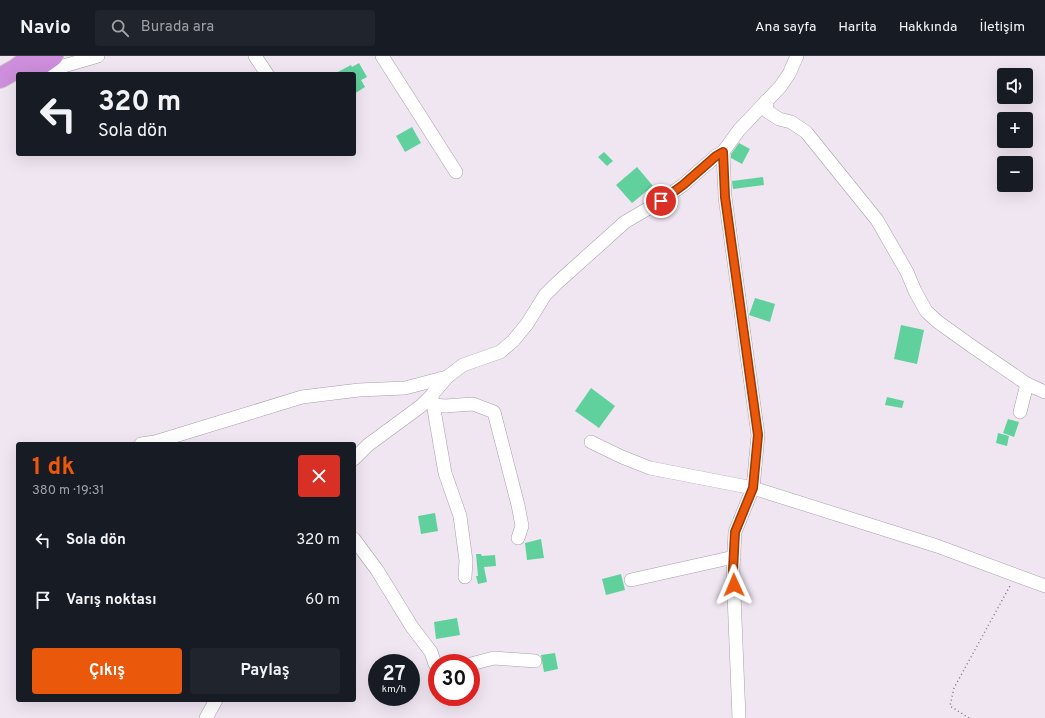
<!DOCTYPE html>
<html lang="tr">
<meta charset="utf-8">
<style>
body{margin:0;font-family:Overpass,sans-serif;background:#20242c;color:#f1f3f6;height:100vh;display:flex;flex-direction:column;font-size:15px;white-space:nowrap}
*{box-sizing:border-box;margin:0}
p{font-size:13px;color:#9ea1a6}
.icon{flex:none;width:22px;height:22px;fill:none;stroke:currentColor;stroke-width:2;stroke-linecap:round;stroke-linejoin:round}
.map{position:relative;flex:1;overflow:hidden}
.sheet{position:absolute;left:16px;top:386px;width:340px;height:260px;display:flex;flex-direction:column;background:#171b24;border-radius:4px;box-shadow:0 4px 16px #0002}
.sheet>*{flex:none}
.guide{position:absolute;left:16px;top:16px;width:340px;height:84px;border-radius:4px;box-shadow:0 4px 16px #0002;background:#171b24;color:#f1f3f6;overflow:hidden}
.tools{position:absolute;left:997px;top:12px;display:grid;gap:8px}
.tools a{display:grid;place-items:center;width:36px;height:36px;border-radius:4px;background:#171b24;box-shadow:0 4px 16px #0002;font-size:20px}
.speed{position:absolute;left:368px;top:598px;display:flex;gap:8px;font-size:20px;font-weight:700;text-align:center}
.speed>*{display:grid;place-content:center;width:52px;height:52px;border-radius:50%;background:#171b24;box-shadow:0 4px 16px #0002;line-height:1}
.speed small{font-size:10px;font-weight:400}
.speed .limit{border:6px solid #d22;background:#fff;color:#111}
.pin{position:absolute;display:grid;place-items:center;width:34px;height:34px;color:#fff;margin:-17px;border:2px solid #fff;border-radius:50%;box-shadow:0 1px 4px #0007}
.me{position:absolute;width:44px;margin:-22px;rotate:359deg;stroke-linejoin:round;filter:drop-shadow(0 0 3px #0008)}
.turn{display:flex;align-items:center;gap:14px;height:84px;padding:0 16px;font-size:18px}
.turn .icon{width:52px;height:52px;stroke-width:2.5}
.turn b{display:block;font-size:28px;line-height:34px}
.round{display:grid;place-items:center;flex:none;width:42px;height:42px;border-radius:4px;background:#20242c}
.headline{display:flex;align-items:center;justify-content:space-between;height:68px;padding:0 16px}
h1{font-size:24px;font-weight:700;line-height:30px;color:#ea580c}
.button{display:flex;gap:8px;margin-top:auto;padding:8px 16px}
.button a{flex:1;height:46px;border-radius:4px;background:#ea580c;color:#fff;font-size:16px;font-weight:700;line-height:46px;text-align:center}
.button a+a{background:#20242c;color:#f1f3f6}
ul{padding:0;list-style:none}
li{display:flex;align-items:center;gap:12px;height:60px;padding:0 16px}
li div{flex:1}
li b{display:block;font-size:15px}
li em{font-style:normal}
header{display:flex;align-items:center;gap:24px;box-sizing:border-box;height:56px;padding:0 20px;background:#171b24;border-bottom:1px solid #363941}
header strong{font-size:19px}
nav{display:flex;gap:22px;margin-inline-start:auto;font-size:14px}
.search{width:280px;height:36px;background:#20242c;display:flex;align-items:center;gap:10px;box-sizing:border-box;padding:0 14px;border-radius:4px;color:#9ea1a6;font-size:15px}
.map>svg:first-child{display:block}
</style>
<header>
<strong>Navio</strong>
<div class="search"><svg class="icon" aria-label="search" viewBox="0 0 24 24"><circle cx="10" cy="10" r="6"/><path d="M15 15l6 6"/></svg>Burada ara</div>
<nav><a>Ana sayfa</a><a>Harita</a><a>Hakkında</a><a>İletişim</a></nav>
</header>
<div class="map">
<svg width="1045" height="662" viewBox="0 0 1045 662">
<rect width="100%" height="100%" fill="#f0e6f2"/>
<!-- building -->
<g fill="#60d19d">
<path d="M 359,7 L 367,21 L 361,24 L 365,31 L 354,38 L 354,18 L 334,18 L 351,9 L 352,11 Z"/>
<path d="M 412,71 L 421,87 L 405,96 L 396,80 Z"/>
<path d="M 739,87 L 750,93 L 742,108 L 731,102 L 731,98 Z"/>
<path d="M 604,96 L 613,105 L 607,110 L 598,101 Z"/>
<path d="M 637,111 L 653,130 L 632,147 L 616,129 Z"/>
<path d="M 763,121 L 764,129 L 733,133 L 732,125 Z"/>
<path d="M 755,242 L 775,248 L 770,266 L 749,259 Z"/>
<path d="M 901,269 L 924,274 L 917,308 L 894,303 Z"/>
<path d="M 591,332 L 615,350 L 599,372 L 575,355 Z"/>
<path d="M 887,341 L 904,345 L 902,352 L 885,349 Z"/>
<path d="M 1008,363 L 1019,366 L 1014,381 L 1003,377 Z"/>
<path d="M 998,377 L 1009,380 L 1007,390 L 996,387 Z"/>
<path d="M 435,457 L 438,475 L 421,478 L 418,460 Z"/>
<path d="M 541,483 L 544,502 L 527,504 L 525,487 Z"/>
<path d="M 476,498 L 481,498 L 482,500 L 495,499 L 496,510 L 484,511 L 487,526 L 478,528 L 476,520 L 478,520 Z"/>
<path d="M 621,518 L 625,534 L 606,539 L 602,523 Z"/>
<path d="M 457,562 L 460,579 L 436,583 L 434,566 Z"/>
<path d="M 555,597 L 558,613 L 544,616 L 541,599 Z"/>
</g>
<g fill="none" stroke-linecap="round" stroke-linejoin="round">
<!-- minor casing -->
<g stroke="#a89faa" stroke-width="14">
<g id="minor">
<path d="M 255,0 L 267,18"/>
<path d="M 382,0 L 456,116"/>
<path d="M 36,18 L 98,0"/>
<path d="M 766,45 L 767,55 L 779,63 L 791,66 L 806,76 L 877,164 L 907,216 L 915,235 L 926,255 L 938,266 L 973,291 L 1027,328 L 1045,336"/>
<path d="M 723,96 L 725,141 L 758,379 L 753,432 L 735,476 L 733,514 L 739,662"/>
<path d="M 432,342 L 445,417 L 460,460 L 466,505 L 465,521"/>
<path d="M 433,349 L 445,350 L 473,348 L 494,356 L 518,449 L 522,470 L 518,482"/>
<path d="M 1020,356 L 1027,328"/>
<path d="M 591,386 L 622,401 L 650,412 L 753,432 L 937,490 L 1045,530"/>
<path d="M 141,388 L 155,386 L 302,341 L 359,334 L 405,332 L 447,321"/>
<path d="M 354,403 L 368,389 L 421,350 L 431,340 L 447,321 L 463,309 L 500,296 L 513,285 L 527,268 L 545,239 L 557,227 L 625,166 L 661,145 L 683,129 L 716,100 L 723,96 L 739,74 L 780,31 L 789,18 L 797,0"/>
<path d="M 354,483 L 377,514 L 412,571 L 431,596 L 435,608 L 437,609"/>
<path d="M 631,524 L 734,501"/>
<path d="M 471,608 L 494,602 L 535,605"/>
<path d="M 206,662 L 216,644"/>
</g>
</g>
<!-- highway casing -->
<g stroke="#c9c8c9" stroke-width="22">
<g id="highway">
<path d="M 28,18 L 53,0"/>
<path d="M 0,22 L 16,13 L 33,0"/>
</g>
</g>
<!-- path -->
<path stroke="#7e777f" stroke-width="1.5" stroke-dasharray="1 3" stroke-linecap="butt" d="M 969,662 L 950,650 L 954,632 L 1011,528"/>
<!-- minor -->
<use href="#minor" stroke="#fff" stroke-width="13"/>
<!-- highway -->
<use href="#highway" stroke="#cd8edb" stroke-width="20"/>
</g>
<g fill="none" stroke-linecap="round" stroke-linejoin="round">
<!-- route casing -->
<g stroke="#983908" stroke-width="10">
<path id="route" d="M 661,145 L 683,129 L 716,100 L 723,96 L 725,141 L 758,379 L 753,432 L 735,476 L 733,514 L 734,529"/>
</g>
<!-- route -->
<use href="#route" stroke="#ea580c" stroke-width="7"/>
</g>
</svg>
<div class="tools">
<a><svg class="icon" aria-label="sound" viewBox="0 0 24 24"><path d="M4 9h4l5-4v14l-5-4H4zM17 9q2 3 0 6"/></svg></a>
<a>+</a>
<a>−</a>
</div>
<div class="speed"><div>27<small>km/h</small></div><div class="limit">30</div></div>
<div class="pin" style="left:661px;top:145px;background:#d93025"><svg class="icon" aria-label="arrive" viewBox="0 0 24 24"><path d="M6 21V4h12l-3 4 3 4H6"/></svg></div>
<svg class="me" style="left:734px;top:529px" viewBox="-20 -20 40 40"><path d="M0-17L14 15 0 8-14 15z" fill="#ea580c" stroke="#fff" stroke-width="4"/></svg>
<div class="guide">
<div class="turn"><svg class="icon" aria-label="left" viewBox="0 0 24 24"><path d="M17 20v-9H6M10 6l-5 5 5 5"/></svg><div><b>320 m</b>Sola dön</div></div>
</div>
<section class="sheet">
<div class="headline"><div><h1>1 dk</h1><p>380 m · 19:31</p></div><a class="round" style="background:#d93025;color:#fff"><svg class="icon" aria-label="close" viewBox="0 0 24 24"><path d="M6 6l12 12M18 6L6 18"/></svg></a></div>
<ul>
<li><svg class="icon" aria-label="left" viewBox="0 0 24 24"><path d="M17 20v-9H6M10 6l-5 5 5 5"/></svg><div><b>Sola dön</b></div><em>320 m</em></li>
<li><svg class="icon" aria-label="arrive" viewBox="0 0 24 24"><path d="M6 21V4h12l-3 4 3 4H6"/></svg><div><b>Varış noktası</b></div><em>60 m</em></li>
</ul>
<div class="button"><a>Çıkış</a><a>Paylaş</a></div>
</section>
</div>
